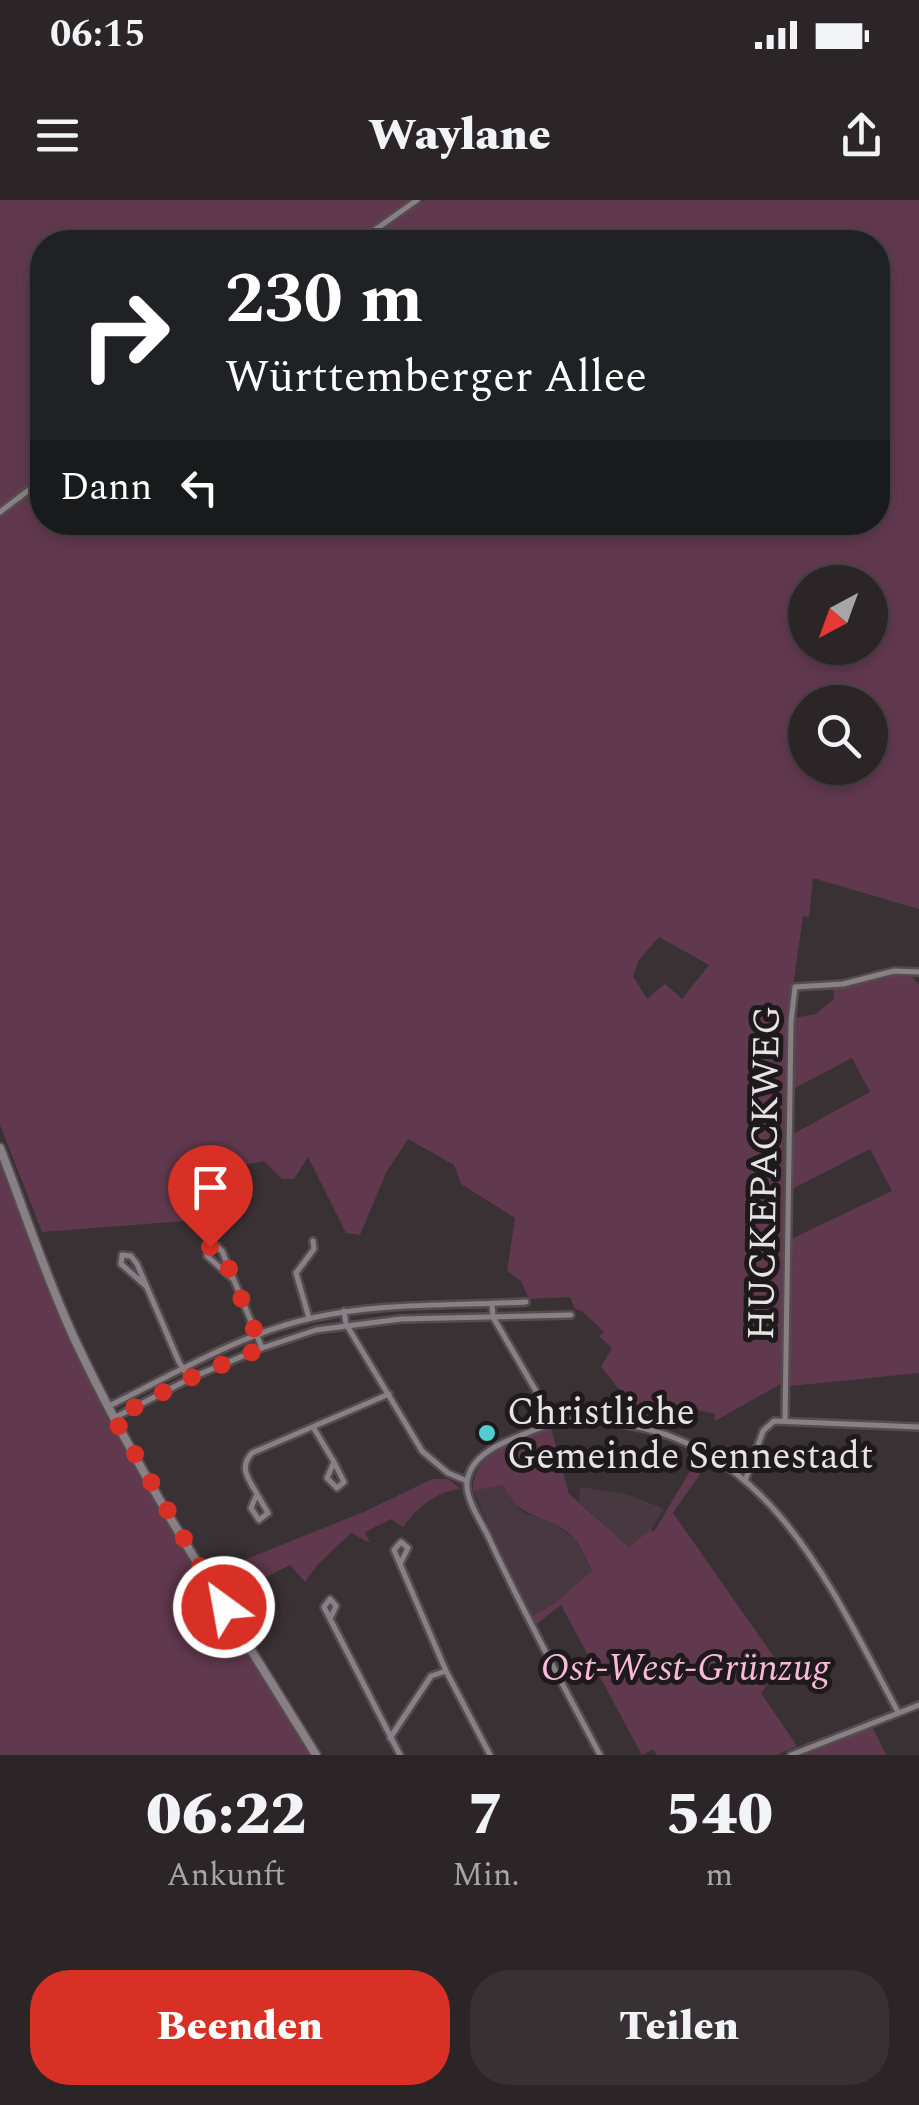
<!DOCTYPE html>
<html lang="de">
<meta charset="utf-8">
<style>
body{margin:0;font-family:Spectral,serif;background:#373133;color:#f1f3f6;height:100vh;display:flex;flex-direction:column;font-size:38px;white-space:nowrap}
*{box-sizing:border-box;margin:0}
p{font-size:32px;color:#a6a5a7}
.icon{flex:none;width:55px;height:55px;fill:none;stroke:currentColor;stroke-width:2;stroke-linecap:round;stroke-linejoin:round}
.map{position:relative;height:1555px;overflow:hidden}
.sheet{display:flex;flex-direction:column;background:#2b2527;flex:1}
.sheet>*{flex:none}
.hud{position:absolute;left:30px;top:30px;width:860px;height:305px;border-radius:40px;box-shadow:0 5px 15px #0003,0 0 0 2px #474244;background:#202124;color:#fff;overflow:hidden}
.needle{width:65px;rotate:221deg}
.fabs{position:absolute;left:788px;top:365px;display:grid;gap:20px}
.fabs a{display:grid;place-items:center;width:100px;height:100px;border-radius:50%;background:#2b2527;box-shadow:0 5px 15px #0003,0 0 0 2px #474244;font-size:50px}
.pin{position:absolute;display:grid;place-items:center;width:85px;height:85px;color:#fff;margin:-102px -42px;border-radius:50% 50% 50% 0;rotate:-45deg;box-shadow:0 0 10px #0007}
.pin .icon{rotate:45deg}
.me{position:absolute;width:110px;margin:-55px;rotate:328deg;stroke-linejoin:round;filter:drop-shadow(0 0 8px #0008)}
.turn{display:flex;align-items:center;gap:35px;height:210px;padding:0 30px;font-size:45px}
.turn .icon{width:130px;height:130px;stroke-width:2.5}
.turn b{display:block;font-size:70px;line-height:85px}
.then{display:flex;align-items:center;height:95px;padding:0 30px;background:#0003;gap:20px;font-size:38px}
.eta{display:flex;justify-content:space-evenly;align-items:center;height:170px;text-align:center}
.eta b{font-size:60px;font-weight:800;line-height:70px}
.button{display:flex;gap:20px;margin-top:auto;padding:20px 30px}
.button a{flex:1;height:115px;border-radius:40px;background:#d93025;color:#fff;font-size:40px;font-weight:800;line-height:115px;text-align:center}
.button a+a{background:#373133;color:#f1f3f6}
.status{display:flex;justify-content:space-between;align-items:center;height:70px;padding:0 50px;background:#2b2527;direction:ltr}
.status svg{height:28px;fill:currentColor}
header{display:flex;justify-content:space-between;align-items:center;height:130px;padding:0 30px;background:#2b2527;font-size:45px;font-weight:800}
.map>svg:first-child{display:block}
</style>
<div class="status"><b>06:15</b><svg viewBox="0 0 49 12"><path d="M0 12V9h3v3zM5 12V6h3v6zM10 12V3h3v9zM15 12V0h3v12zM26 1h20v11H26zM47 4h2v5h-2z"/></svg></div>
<header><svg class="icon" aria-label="menu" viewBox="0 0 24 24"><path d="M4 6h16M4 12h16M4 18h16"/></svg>Waylane<svg class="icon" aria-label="share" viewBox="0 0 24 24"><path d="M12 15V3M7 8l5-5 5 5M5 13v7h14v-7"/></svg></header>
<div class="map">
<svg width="919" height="1555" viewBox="0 0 919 1555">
<rect width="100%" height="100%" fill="#393134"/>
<!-- built -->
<g fill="#47393f">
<path d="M 503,1285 L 523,1313 L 549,1320 L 575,1339 L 592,1372 L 554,1404 L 531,1417 L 473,1291 Z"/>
<path d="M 580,1287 L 627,1294 L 664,1309 L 652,1328 L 629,1347 L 579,1302 Z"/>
</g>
<!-- green -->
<g fill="#61394e" fill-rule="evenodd">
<path d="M 0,0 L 413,0 L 356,42 L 42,42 L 42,275 L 0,307 Z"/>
<path d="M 424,0 L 919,0 L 919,709 L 813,678 L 809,717 L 803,716 L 788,822 L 789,853 L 793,850 L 794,818 L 816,814 L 834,799 L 833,788 L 893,773 L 910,774 L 919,785 L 919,1173 L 791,1186 L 784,1182 L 715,1221 L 715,1214 L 664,1202 L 662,1227 L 646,1222 L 601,1167 L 612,1148 L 599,1136 L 604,1132 L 582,1111 L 575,1109 L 570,1097 L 529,1099 L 521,1081 L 507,1071 L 515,1018 L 461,984 L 454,965 L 408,939 L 386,973 L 360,1035 L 346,1033 L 308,957 L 294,979 L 282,979 L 264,961 L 233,967 L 236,1017 L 42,1032 L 0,925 L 0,314 L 42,283 L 42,322 L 878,322 L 878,42 L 366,42 ZM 805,382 L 870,382 L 870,448 L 805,448 ZM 805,502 L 870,502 L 870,568 L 805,568 ZM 659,737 L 709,765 L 682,799 L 665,784 L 647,799 L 633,776 L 639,760 ZM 852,858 L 870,892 L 793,934 L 793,889 ZM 870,949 L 892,991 L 791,1039 L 792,989 Z"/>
<path d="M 0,964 L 58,1111 L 101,1201 L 312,1555 L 0,1555 Z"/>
<path d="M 551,1228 L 569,1294 L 629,1347 L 652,1328 L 651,1332 L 655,1330 L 699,1256 L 709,1261 L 673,1313 L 781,1467 L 761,1493 L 797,1546 L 777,1555 L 656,1555 L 654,1549 L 642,1555 L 561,1405 L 535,1425 L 531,1417 L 554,1404 L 592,1371 C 586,1360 581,1345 572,1336 C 543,1310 523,1324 503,1285 L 473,1291 C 471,1252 520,1239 551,1228 Z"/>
<path d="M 432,1279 L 448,1279 L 461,1289 C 437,1291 417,1307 403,1327 L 391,1319 L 365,1332 L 370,1343 L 351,1333 L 318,1364 L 305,1382 L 290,1365 L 229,1396 L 214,1372 L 366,1311 Z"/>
<path d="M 872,1526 L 886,1555 L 803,1555 Z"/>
</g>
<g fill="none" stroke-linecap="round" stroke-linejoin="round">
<!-- minor casing -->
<g stroke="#544d50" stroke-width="10">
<g id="minor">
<path d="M 358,42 L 417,0"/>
<path d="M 0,312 L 42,280"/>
<path d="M 233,1079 L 207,1056 L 210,1047 L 215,1045 L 222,1051 L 262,1148"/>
<path d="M 146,1086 L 121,1064 L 122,1055 L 131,1056 L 137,1064 L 179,1162 L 190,1179"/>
<path d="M 492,1104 L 493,1117 L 554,1222"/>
<path d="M 344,1111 L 346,1124 L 422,1251 L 448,1273 L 467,1281"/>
<path d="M 309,1118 L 296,1073 L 314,1049 L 313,1041"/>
<path d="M 109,1206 C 174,1174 240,1134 312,1118 C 382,1102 455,1106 526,1102"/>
<path d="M 114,1218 L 193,1177 L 262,1148 L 316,1130 L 401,1119 L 571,1115"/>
<path d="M 785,1221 L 791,822 L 795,787 L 843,784 L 894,771 L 919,772"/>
<path d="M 313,1227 L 334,1262 L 327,1278 L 337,1288 L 344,1282 L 334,1262"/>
<path d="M 745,1281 L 763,1231 L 774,1221 L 919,1227"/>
<path d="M 257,1294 L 268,1313 L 259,1320 L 251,1308 L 257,1294 C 249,1279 238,1268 252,1253 L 389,1194"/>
<path d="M 400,1364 L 408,1348 L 401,1342 L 394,1350 L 446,1471 L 490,1555"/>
<path d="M 330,1419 L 336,1406 L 330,1399 L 324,1407 L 400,1555"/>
<path d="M 390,1538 L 431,1476 L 446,1471"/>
<path d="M 600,1555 C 562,1483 523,1412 489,1338 C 482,1323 465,1299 467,1282 C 471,1250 513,1239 537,1229 C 566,1217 596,1220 627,1225 C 774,1248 835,1396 898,1512"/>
<path d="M 791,1555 L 919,1505"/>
</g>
</g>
<!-- tertiary casing -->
<g stroke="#544d50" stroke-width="12">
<path id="tertiary" d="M 0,948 C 25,1012 46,1078 75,1140 C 143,1285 233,1419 316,1555"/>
</g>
<!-- minor -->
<use href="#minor" stroke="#888084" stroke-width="5"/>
<!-- tertiary -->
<use href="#tertiary" stroke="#888084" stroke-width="8"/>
</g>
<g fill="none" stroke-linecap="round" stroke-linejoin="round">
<!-- route -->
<path stroke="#d93025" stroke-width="18" stroke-dasharray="0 32.4" d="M 210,1047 L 215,1046 L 222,1052 L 262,1148 L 190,1178 L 114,1218 L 224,1407"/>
</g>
<!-- markers -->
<circle fill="#51ccd1" stroke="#1e1a1c" stroke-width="4" cx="487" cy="1233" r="10"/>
<g text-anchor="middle" stroke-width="10" stroke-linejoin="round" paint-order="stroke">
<!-- street labels -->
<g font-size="38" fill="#e7e2e4" stroke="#1e1a1c">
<text transform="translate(763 973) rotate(-89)" y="13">HUCKEPACKWEG</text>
</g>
<!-- poi labels -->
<g font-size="38" fill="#e7e2e4" stroke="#1e1a1c" text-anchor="start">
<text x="507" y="1224">Christliche<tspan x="507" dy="44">Gemeinde Sennestadt</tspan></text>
</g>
<!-- park labels -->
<g font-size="38" font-style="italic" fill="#fbb9d9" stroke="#1e1a1c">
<text x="685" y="1480">Ost-West-Grünzug</text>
</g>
</g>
</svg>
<div class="fabs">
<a><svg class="needle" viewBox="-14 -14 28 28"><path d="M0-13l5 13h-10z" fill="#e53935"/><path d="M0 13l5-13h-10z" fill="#a6a5a7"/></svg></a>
<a><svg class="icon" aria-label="search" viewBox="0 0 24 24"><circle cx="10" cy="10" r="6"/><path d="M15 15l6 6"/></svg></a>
</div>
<div class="pin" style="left:210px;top:1047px;background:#d93025"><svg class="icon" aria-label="arrive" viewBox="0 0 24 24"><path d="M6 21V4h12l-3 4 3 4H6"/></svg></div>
<svg class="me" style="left:224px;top:1407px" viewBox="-20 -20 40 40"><circle r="17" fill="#d93025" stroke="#fff" stroke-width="3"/><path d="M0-11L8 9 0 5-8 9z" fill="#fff"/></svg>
<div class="hud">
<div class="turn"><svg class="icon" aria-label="right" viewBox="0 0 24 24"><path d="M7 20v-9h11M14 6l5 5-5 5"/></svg><div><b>230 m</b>Württemberger Allee</div></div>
<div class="then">Dann<svg class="icon" aria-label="left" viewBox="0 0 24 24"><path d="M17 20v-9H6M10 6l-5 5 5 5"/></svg></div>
</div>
</div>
<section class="sheet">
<div class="eta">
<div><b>06:22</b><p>Ankunft</p></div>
<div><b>7</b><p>Min.</p></div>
<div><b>540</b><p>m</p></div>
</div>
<div class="button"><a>Beenden</a><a>Teilen</a></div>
</section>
